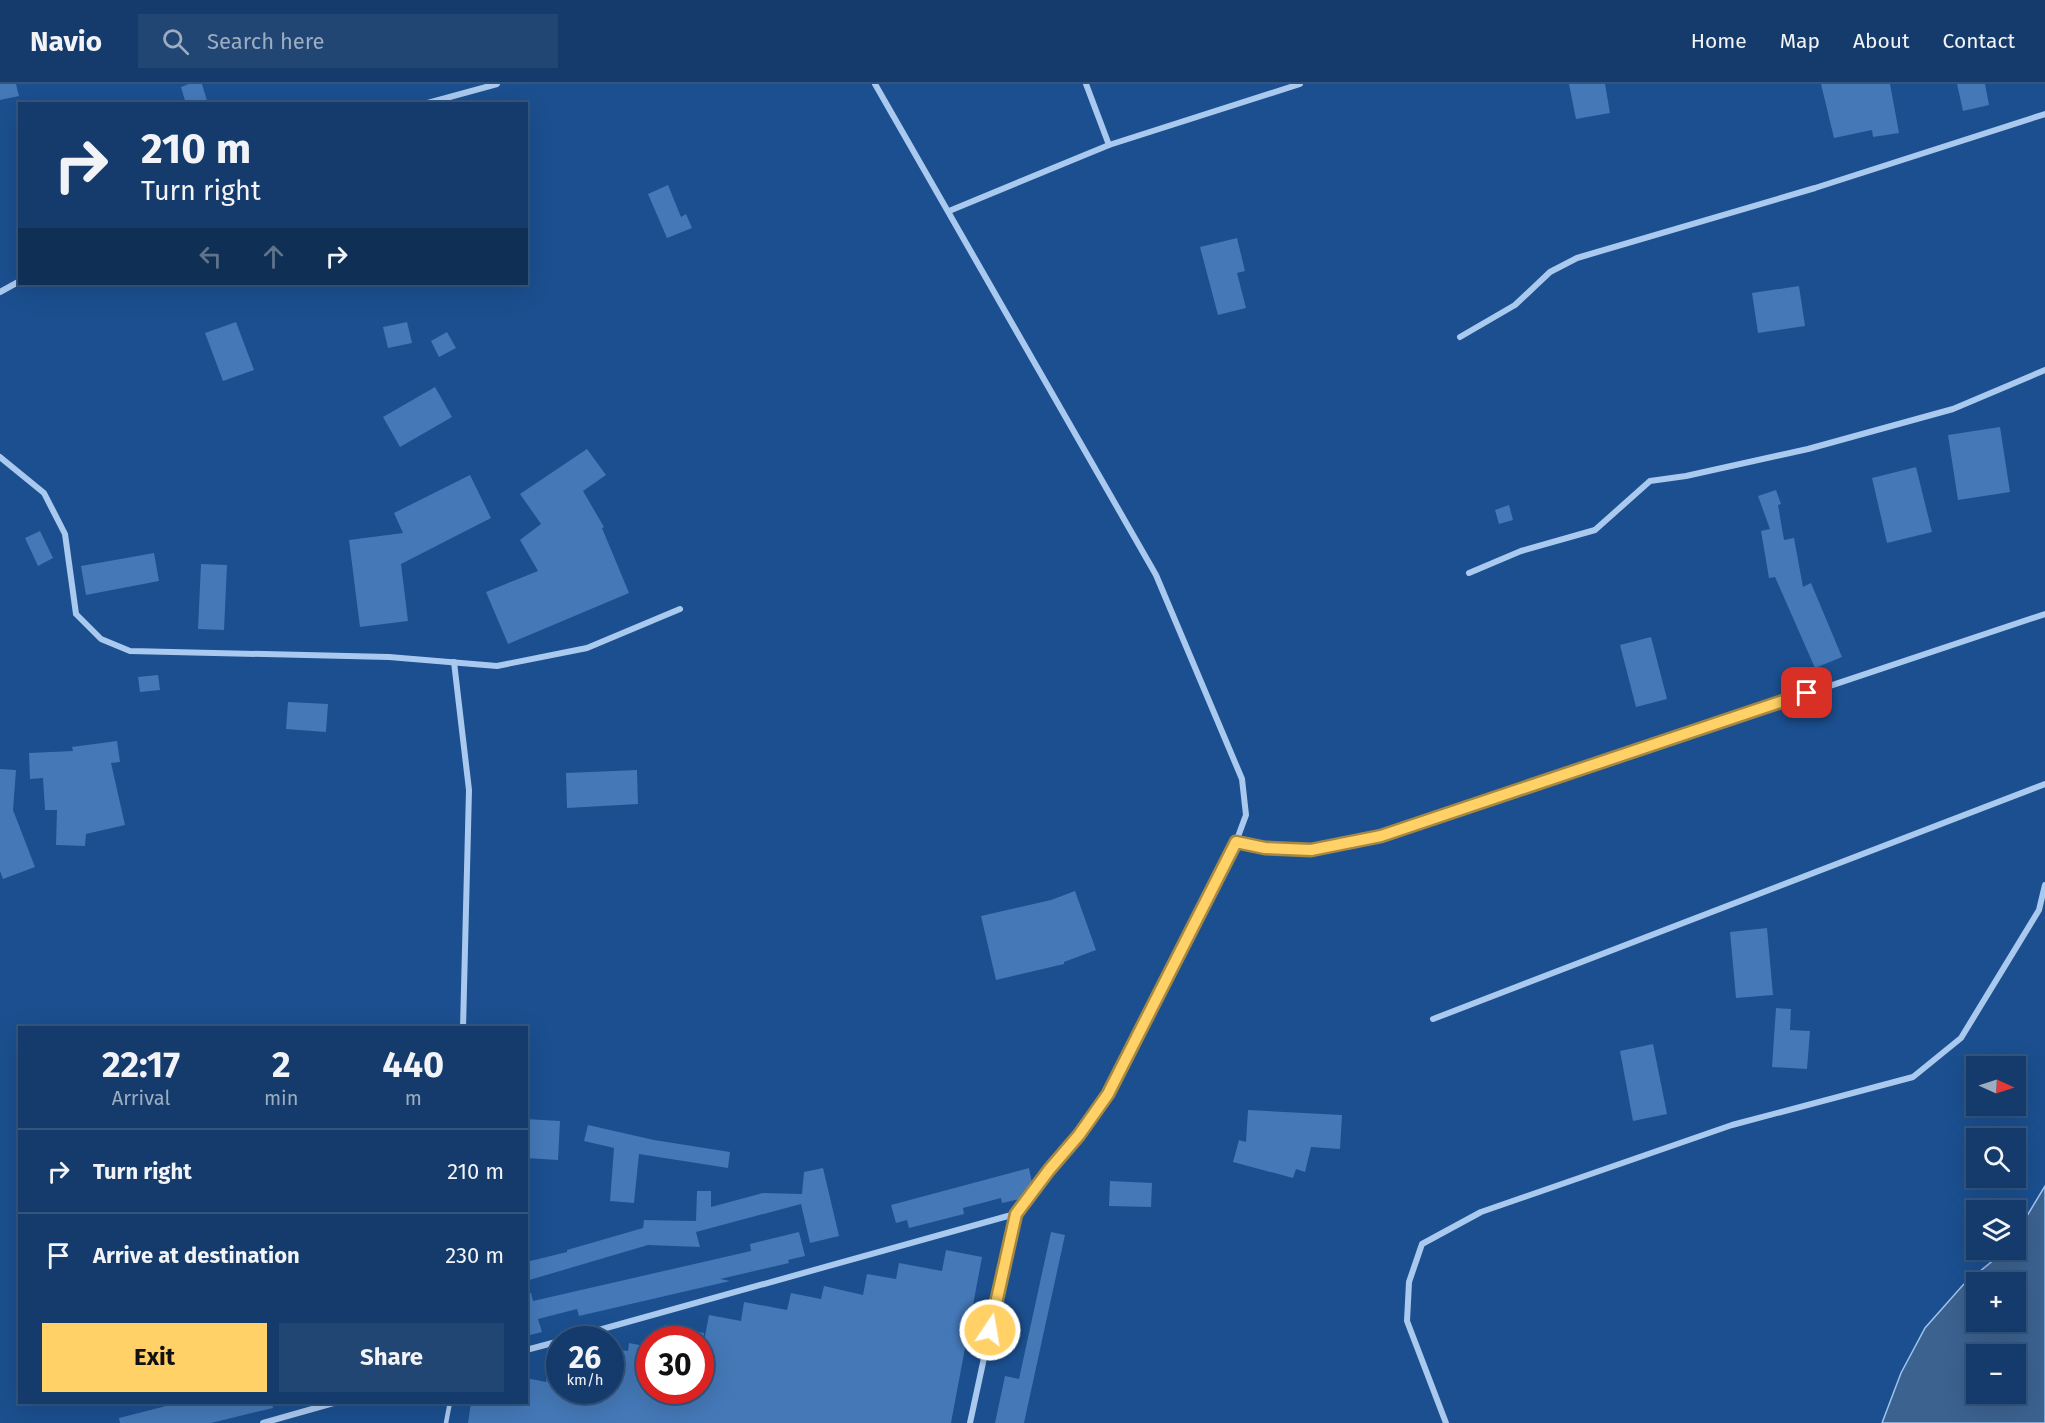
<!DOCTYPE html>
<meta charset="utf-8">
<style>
body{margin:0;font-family:"Fira Sans",sans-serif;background:#214673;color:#f1f3f6;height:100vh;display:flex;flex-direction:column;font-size:22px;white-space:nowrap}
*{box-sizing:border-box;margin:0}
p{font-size:20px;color:#9dadc1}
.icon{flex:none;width:33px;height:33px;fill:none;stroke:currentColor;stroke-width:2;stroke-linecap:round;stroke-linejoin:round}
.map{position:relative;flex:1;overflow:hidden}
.details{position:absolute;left:18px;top:942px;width:510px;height:378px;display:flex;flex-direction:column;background:#143b6b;border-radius:0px;box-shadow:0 6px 24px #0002,0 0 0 2px #33557e}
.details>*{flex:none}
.hud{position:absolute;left:18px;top:18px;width:510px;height:183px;border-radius:0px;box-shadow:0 6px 24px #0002,0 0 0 2px #33557e;background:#143b6b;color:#f1f3f6;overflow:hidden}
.needle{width:39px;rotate:93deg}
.controls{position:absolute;left:1966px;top:972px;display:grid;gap:12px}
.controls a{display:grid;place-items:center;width:60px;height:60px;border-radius:0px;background:#143b6b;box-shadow:0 6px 24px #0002,0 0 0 2px #33557e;font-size:30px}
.speed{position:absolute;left:546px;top:1242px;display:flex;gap:12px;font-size:30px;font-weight:700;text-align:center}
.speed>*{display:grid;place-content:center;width:78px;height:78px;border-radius:50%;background:#143b6b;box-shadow:0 6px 24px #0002,0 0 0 2px #33557e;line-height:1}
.speed small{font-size:15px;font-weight:400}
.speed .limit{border:9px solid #d22;background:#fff;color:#111}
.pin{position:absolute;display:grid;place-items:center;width:51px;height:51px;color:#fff;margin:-26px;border-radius:12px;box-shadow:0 3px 9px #0006}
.me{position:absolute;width:66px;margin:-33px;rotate:12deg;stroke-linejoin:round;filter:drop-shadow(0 0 4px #0008)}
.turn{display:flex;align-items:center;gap:21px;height:126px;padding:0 24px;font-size:27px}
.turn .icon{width:78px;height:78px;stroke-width:2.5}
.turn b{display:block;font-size:42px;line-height:51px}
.lanes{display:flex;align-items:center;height:57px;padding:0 24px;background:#0003;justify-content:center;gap:30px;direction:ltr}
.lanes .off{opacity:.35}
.eta{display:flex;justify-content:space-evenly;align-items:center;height:102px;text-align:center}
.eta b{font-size:36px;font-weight:700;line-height:42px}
.primary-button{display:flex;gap:12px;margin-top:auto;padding:12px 24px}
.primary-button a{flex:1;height:69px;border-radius:0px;background:#ffd166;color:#111;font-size:24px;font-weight:700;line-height:69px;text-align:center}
.primary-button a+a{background:#214673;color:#f1f3f6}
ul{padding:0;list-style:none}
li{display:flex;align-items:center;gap:18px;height:84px;padding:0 24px;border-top:2px solid #33557e}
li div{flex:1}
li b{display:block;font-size:22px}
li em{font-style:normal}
header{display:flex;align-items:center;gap:36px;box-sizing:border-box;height:84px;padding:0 30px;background:#143b6b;border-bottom:2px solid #33557e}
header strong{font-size:28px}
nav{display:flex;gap:33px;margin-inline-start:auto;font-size:21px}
.search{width:420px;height:54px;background:#214673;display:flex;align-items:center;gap:15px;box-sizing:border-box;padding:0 21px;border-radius:0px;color:#9dadc1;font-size:22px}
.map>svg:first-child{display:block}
</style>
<header>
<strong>Navio</strong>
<div class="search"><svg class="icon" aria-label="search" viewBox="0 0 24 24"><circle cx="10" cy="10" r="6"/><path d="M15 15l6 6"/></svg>Search here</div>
<nav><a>Home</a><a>Map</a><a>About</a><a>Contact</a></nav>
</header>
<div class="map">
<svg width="2045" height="1339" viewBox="0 0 2045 1339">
<rect width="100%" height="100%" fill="#1b4f8f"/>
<!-- water -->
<path fill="#3c6290" stroke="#9cc4f0" stroke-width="1.5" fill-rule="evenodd" d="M 2045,1102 L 2045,1339 L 1882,1339 L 1901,1289 L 1925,1244 L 1963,1201 L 2006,1166 L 2016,1166 L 2016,1150 ZM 1977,1198 L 2016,1198 L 2016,1238 L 1977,1238 ZM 1977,1270 L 2016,1270 L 2016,1310 L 1977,1310 Z"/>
<!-- building -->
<g fill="#4478b7">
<path d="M 0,0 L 16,0 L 19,12 L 0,16 Z"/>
<path d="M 189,0 L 202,0 L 208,20 L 186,20 L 181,3 Z"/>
<path d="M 1569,0 L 1605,0 L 1610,29 L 1576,35 Z"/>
<path d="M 1821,0 L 1890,0 L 1899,49 L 1873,53 L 1872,46 L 1834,54 Z"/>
<path d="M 1957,0 L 1985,0 L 1989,21 L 1963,27 Z"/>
<path d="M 668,101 L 681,133 L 686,130 L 692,144 L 667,154 L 648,110 Z"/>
<path d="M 1237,154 L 1245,187 L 1237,189 L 1246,224 L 1218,231 L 1200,163 Z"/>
<path d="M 1799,202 L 1805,242 L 1758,249 L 1752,209 Z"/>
<path d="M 236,238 L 254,286 L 223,297 L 205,249 Z"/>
<path d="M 407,238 L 412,259 L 388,264 L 383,243 Z"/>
<path d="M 447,248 L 456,264 L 439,273 L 431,257 Z"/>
<path d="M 435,303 L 452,333 L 400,363 L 383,333 Z"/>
<path d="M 2000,343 L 2010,408 L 1958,416 L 1948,351 Z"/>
<path d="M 587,365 L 606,391 L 583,407 L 604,443 L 602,444 L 629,509 L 508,560 L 486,508 L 538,487 L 520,456 L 541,440 L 520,410 Z"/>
<path d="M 1916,383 L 1932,448 L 1887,459 L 1872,394 Z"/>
<path d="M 470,391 L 491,434 L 401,480 L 408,537 L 360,543 L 349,456 L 403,449 L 394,429 Z"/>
<path d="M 1776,406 L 1781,420 L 1778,421 L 1784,456 L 1794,454 L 1803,503 L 1811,499 L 1842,573 L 1815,584 L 1775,493 L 1769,494 L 1761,447 L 1770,445 L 1758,412 Z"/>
<path d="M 1509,421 L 1513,436 L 1499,440 L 1495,426 Z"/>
<path d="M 40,447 L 53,474 L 38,482 L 25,454 Z"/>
<path d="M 154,469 L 159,497 L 86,511 L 81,482 Z"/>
<path d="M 201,480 L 227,481 L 224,546 L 198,545 Z"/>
<path d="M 1651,553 L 1667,615 L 1636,623 L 1620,561 Z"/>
<path d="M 158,591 L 160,606 L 140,608 L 138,593 Z"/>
<path d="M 288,618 L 328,620 L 326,648 L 286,645 Z"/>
<path d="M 117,657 L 120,678 L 111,679 L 125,741 L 86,750 L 85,762 L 56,761 L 57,726 L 45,726 L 43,694 L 30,695 L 29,669 L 73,667 L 72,663 Z"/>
<path d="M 0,685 L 16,686 L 13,726 L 35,783 L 3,795 L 0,787 Z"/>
<path d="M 637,686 L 638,720 L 567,724 L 566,689 Z"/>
<path d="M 1075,807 L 1096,866 L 1064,878 L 1064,880 L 996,896 L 981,832 L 1051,816 Z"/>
<path d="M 1767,844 L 1773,911 L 1736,914 L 1730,848 Z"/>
<path d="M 1776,924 L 1791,925 L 1790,946 L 1810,947 L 1807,985 L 1772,983 Z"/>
<path d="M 1653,960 L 1667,1030 L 1633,1037 L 1620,967 Z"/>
<path d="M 1248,1026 L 1342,1031 L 1340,1065 L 1311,1063 L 1305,1088 L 1296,1085 L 1293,1094 L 1233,1078 L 1239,1056 L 1246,1058 Z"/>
<path d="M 526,1035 L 560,1037 L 558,1076 L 526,1074 Z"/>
<path d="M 588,1041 L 654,1056 L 730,1068 L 728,1084 L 639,1070 L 634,1119 L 610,1117 L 614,1064 L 584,1057 Z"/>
<path d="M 823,1084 L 839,1152 L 810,1159 L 801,1120 L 696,1148 L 700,1163 L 648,1161 L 526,1197 L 526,1178 L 567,1168 L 567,1166 L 643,1144 L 644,1136 L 696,1137 L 697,1107 L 711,1107 L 711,1123 L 763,1109 L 802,1110 L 804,1088 Z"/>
<path d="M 1029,1084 L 1032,1099 L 1020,1115 L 1002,1119 L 1001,1114 L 963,1124 L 964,1130 L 909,1144 L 907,1136 L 896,1139 L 891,1121 Z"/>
<path d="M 1110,1097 L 1152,1099 L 1151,1123 L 1109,1122 Z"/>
<path d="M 799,1148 L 805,1172 L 788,1176 L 789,1179 L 720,1195 L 730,1197 L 579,1232 L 577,1225 L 538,1235 L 542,1248 L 526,1252 L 526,1209 L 531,1209 L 533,1217 L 751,1167 L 750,1160 Z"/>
<path d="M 1051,1148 L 1065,1151 L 1024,1339 L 995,1339 L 1005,1292 L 1019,1295 Z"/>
<path d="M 946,1166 L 982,1173 L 951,1339 L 468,1339 L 471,1318 L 526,1318 L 526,1294 L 546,1298 L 552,1265 L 560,1263 L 560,1306 L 610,1306 L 610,1264 L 628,1267 L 629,1259 L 650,1263 L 650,1306 L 700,1306 L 700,1278 L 709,1231 L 741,1237 L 744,1218 L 787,1226 L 791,1209 L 821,1215 L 824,1202 L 863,1211 L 867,1190 L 896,1195 L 899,1179 L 942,1187 Z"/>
<path d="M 664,1241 L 704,1249 L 703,1256 L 661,1256 Z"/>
<path d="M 182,1318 L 272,1318 L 273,1324 L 211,1339 L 120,1339 L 119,1334 Z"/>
</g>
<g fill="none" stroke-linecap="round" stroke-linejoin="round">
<!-- service -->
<path stroke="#a9c9ee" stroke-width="4.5" d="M 446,1339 L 450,1318"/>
<!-- minor -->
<g stroke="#a9c9ee" stroke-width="6">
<path d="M 875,0 L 1156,491 L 1242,695 L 1246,731 L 1236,758 L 1108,1010 L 1079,1051 L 1049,1086 L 1015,1130"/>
<path d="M 1086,0 L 1109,61"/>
<path d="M 424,20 L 497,0"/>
<path d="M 949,127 L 1109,61 L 1300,0"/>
<path d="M 0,208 L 20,197"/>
<path d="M 1460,253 L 1515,221 L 1550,188 L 1577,174 L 1815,104 L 2045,30"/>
<path d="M 0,373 L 44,409 L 65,450 L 76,530 L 101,555 L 130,567 L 389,573 L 497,582 L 587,564 L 680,525"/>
<path d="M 1469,489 L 1521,467 L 1595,446 L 1650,397 L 1686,392 L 1808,365 L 1953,325 L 2045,286"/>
<path d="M 454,578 L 469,706 L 463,944"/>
<path d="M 1236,758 L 1265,764 L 1311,766 L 1381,752 L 2045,530"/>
<path d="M 1433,935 L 2045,700"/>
<path d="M 563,1256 L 1015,1130 L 970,1339"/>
<path d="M 526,1266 L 560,1257"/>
<path d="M 263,1339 L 337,1318"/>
<path d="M 1446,1339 L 1407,1237 L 1409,1198 L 1422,1160 L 1481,1128 L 1732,1041 L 1913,993 L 1961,954 L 2039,826 L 2045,801"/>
</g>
</g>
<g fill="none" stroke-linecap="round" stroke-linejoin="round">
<!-- route casing -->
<g stroke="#a68842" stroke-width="15">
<path id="route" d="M 990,1246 L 1016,1130 L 1049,1086 L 1079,1051 L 1108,1010 L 1236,758 L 1265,764 L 1311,766 L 1381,752 L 1807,609"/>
</g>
<!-- route -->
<use href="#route" stroke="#ffd166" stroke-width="10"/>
</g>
</svg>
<div class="controls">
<a><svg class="needle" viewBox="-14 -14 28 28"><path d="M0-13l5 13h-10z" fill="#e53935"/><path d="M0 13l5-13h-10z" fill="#9dadc1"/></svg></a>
<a><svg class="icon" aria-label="search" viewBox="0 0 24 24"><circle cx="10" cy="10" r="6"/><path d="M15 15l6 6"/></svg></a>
<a><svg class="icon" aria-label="layers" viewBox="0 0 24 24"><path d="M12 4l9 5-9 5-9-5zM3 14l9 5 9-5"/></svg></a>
<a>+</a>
<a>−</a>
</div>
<div class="speed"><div>26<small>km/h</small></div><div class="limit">30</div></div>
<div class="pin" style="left:1807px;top:609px;background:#d93025"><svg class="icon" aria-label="arrive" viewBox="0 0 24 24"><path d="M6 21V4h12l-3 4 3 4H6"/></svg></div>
<svg class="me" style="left:990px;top:1246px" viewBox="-20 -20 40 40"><circle r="17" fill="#ffd166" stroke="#fff" stroke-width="3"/><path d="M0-11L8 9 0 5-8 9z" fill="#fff"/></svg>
<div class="hud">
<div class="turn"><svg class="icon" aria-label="right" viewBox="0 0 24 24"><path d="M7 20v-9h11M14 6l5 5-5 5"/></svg><div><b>210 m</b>Turn right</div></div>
<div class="lanes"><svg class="icon off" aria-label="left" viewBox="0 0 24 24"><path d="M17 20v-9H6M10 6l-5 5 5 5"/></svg><svg class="icon off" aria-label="ahead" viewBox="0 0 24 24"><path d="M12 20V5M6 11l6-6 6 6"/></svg><svg class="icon" aria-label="right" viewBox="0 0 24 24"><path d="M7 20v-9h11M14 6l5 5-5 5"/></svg></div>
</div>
<section class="details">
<div class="eta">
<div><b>22:17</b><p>Arrival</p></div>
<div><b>2</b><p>min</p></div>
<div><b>440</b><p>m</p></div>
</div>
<ul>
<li><svg class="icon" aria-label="right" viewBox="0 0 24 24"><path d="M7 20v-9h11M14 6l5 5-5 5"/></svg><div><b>Turn right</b></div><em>210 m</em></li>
<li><svg class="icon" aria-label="arrive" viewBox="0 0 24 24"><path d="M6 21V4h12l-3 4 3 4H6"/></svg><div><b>Arrive at destination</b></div><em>230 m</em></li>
</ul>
<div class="primary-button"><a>Exit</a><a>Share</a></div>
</section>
</div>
